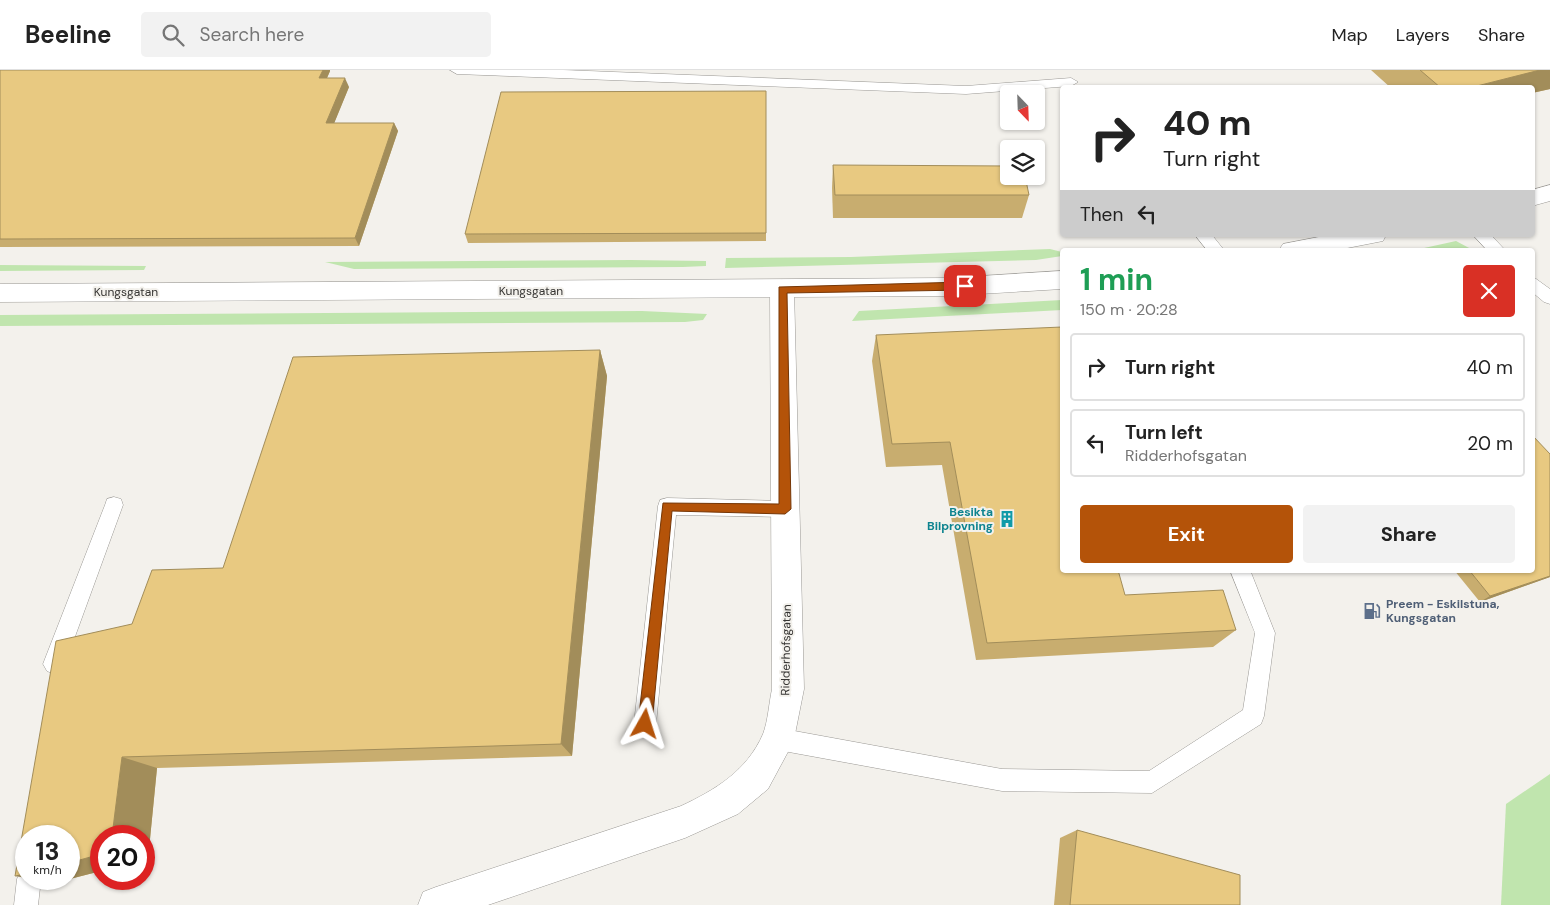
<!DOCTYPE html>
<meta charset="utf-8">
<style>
body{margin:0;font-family:"DM Sans",sans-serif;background:#f2f2f2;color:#222;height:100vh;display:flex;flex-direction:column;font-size:19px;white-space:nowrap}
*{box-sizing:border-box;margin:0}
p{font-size:16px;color:#767676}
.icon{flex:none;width:28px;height:28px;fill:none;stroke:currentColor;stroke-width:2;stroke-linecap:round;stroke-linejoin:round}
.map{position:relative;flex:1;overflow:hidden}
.sheet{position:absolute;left:1060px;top:178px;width:475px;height:325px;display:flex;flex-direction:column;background:#fff;border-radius:5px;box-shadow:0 1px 4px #0004}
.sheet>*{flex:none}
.hud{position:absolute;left:1060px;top:15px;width:475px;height:152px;border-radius:5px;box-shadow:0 1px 4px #0004;background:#fff;color:#222;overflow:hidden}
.needle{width:32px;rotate:157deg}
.fabs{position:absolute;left:1000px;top:15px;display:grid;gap:10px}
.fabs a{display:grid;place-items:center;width:45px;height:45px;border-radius:5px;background:#fff;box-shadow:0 1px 4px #0004;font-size:25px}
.speed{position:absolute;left:15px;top:755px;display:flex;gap:10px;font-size:25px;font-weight:700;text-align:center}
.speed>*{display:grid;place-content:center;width:65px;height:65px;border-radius:50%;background:#fff;box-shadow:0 1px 4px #0004;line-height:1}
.speed small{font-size:12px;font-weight:400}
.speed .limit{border:8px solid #d22;background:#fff;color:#111}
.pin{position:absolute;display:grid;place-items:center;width:42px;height:42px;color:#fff;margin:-21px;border-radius:10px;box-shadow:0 2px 8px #0006}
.me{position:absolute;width:55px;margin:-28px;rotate:6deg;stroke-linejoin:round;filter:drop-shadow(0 0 4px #0008)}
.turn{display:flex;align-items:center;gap:18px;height:105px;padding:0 20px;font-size:22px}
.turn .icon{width:65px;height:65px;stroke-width:2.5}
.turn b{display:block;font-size:35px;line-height:42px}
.then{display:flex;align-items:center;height:48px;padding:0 20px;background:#0003;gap:10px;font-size:19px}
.round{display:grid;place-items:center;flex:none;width:52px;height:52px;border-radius:5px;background:#f2f2f2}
.headline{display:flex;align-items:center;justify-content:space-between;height:85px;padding:0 20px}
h1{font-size:30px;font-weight:700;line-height:38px;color:#1e9e55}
.button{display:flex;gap:10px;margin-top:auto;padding:10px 20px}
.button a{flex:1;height:58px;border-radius:5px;background:#b45309;color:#fff;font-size:20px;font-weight:700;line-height:58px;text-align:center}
.button a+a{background:#f2f2f2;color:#222}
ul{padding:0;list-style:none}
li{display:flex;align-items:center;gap:15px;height:68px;margin:0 10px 8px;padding:0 10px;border:2px solid #e0e0e0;border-radius:5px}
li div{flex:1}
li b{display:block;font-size:19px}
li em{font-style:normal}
header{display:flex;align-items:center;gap:30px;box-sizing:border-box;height:70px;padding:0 25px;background:#fff;border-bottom:1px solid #e0e0e0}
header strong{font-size:24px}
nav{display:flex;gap:28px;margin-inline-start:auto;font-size:18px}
.search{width:350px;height:45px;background:#f2f2f2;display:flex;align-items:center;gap:12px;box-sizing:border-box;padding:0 18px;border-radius:5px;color:#767676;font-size:19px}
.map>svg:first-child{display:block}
</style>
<header>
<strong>Beeline</strong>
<div class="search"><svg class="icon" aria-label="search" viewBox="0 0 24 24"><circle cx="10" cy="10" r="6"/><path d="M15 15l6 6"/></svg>Search here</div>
<nav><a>Map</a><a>Layers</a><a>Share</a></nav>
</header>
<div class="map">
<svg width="1550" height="835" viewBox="0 0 1550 835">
<rect width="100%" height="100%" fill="#f3f1ec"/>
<!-- green -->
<g fill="#c0e5ae">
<path d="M 1456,171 L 1471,179 L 1415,180 Z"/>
<path d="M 1050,179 L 1062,182 L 1062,186 L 1036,190 L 725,198 L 726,188 L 851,187 Z"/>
<path d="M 631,190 L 706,191 L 706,196 L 683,197 L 354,199 L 325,192 Z"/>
<path d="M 0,195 L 146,196 L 144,200 L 0,201 Z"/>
<path d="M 1062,230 L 1062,240 L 852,251 L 859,241 Z"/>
<path d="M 642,241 L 707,244 L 703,250 L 685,252 L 0,256 L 0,245 Z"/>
<path d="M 1550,704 L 1550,835 L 1501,835 L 1506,734 Z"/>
</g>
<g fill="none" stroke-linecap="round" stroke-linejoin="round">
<!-- service casing -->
<g stroke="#9a9894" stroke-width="1">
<g id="service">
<path d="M 450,0 L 563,0 L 966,16 L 1071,8 L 1078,12 L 1071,16 L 966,24 L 457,4 Z"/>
<path d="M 1195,165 L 1212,165 L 1224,180 L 1207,180 Z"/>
<path d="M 1473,165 L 1491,165 L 1505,180 L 1487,180 Z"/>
<path d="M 1532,206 L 1550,219 L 1550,234 L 1544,232 L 1532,222 Z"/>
<path d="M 114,427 L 121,429 L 123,435 L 65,594 L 61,601 L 54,604 L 47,601 L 43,594 L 105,435 L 107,429 Z"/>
<path d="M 667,428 L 785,431 L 792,433 L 795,439 L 792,445 L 785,447 L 676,445 L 656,654 L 653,662 L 645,665 L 637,662 L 634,654 L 658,436 L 660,430 Z"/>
<path d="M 1230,500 L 1250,500 L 1275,563 L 1264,646 L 1261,654 L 1152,723 L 1002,721 L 778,680 L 770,677 L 767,669 L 770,661 L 778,658 L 1002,699 L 1149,701 L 1243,640 L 1255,563 Z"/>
<path d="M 26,798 L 26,809 L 41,809 L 38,835 L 14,835 L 17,809 L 21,801 Z"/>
</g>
</g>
<!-- minor casing -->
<g stroke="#9a9894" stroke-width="1">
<path id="minor" d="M 782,210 L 790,213 L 794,219 L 804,619 L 794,669 L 789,680 L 768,719 L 738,744 L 685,768 L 488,835 L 418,835 L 423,822 L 436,817 L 681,736 C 715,720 747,701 763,664 C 768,651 769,633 772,619 L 770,219 L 774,213 Z"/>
</g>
<!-- secondary casing -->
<g stroke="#9a9894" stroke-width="1">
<g id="secondary">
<path d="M 1550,115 L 1550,131 L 1532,136 L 1532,120 Z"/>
<path d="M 1329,165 L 1386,165 L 1383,171 L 1337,180 L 1279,180 L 1283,174 Z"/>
<path d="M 1062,201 L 1062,219 L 947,226 L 0,232 L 0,214 L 947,208 Z"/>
</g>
</g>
<!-- service -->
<use href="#service" fill="#fff" fill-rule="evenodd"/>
<!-- minor -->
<use href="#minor" fill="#fff" fill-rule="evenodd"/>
<!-- secondary -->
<use href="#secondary" fill="#fff" fill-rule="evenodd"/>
</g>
<!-- wall -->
<g fill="#c8ad6f">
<path d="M 0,0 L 330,0 L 330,1 L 327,8 L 349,17 L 334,53 L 394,53 L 398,61 L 359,176 L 0,177 Z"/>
<path d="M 1371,0 L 1550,0 L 1550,19 L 1532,23 L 1532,18 L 1391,18 Z"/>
<path d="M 766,21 L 766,171 L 468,173 L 465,164 Z"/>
<path d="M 833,95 L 1029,125 L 1022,148 L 833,148 L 832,118 Z"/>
<path d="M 876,265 L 1062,500 L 1125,525 L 1236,560 L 1213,577 L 976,590 L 942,395 L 886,397 L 872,291 Z"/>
<path d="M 600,280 L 607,306 L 572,686 L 157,698 L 148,789 L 144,790 L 144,766 L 101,766 L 101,801 L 58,812 L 132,554 L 223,498 Z"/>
<path d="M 1454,500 L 1532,500 L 1550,507 L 1480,532 Z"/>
<path d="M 1077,760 L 1240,835 L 1054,835 L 1060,768 Z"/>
</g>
<!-- shaded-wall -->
<g fill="#a28d5a">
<path d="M 323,0 L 330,0 L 330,1 L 323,17 L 319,8 Z"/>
<path d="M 1540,0 L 1550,0 L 1550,19 L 1532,23 L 1532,18 L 1469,18 Z"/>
<path d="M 345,8 L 349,17 L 331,61 L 326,53 Z"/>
<path d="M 394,53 L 398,61 L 359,176 L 355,168 Z"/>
<path d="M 600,280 L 607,306 L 572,686 L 561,674 Z"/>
<path d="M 1550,506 L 1550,507 L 1480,532 L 1490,526 Z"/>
<path d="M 122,687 L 157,698 L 148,789 L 144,790 L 144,766 L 112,766 Z"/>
<path d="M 101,784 L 101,801 L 58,812 L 34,809 L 69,809 L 69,793 Z"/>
<path d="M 26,804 L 26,808 L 15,806 Z"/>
</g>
<!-- building -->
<g fill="#e8c981" stroke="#a28d5a">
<path d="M 0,0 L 323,0 L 319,8 L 345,8 L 326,53 L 394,53 L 355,168 L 0,169 Z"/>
<path d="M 1420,0 L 1540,0 L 1469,18 L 1441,18 Z"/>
<path d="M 766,21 L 766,163 L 465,164 L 501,22 Z"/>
<path d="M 833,95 L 1009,96 L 1009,106 L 1025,106 L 1029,125 L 835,125 Z"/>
<path d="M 1062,257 L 1062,500 L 1118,500 L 1125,525 L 1223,520 L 1236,560 L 987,573 L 950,372 L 892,374 L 876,265 Z"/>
<path d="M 600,280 L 561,674 L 122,687 L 112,766 L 101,766 L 101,784 L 69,793 L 69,766 L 26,766 L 26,804 L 15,806 L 56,571 L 132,554 L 152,500 L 223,498 L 293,287 Z"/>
<path d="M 1532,365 L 1550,384 L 1550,506 L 1490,526 L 1469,500 L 1532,500 Z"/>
<path d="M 1077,760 L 1240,805 L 1240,835 L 1070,835 Z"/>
</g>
<!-- route -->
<path fill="#b45309" stroke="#753606" d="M 965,212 L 970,216 L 965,220 L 787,223 L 791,439 L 785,444 L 672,441 L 652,654 L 650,658 L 645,660 L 640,658 L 638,654 L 663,433 L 779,434 L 779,217 Z"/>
<!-- icons -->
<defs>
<g id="building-bare" transform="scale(1.35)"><path d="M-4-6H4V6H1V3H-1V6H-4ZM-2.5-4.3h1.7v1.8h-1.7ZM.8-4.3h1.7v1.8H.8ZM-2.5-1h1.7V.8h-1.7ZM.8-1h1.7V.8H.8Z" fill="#0f9aa8" stroke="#f3f1ec" stroke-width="2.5" paint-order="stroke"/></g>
<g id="fuel-bare" transform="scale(1.35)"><path d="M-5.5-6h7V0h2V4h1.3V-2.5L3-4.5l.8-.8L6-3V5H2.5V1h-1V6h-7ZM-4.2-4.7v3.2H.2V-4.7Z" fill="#5c6f8a" stroke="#f3f1ec" stroke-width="2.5" paint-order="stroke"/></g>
</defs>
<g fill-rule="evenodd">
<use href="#building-bare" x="1007" y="449"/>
<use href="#fuel-bare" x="1372" y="541"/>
</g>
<g text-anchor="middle" stroke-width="4" stroke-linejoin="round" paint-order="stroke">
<!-- street labels -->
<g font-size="12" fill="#363533" stroke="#f3f1ec">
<text x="531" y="225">Kungsgatan</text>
<text x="126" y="226">Kungsgatan</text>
<text transform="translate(786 580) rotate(-89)" y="4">Ridderhofsgatan</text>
</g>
<!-- culture labels -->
<g font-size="12" font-weight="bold" fill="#0d838f" stroke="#f3f1ec" text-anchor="end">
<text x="993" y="446">Besikta<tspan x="993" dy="14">Bilprovning</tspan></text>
</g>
<!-- service labels -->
<g font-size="12" font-weight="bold" fill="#4e5e75" stroke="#f3f1ec" text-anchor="start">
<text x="1386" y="538">Preem - Eskilstuna,<tspan x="1386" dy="14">Kungsgatan</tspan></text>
</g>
</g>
</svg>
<div class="fabs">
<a><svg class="needle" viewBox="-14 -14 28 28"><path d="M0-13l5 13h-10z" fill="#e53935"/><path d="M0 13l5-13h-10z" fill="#767676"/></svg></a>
<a><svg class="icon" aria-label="layers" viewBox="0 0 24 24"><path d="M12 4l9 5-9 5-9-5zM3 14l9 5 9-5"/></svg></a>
</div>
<div class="speed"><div>13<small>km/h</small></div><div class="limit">20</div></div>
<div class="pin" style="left:965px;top:216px;background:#d93025"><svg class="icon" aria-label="arrive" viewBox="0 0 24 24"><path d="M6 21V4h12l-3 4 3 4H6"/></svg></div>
<svg class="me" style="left:645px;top:654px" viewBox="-20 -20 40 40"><path d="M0-17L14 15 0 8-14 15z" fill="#b45309" stroke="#fff" stroke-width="4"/></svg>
<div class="hud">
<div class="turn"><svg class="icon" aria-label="right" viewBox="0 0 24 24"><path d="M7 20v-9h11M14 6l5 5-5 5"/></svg><div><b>40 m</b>Turn right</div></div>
<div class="then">Then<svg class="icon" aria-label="left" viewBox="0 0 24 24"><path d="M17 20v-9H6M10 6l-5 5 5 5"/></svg></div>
</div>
<section class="sheet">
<div class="headline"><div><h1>1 min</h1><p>150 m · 20:28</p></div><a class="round" style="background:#d93025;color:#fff"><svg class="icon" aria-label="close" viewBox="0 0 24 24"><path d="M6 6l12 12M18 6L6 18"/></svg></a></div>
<ul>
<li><svg class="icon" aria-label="right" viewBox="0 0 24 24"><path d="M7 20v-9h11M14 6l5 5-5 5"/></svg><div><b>Turn right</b></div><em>40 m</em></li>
<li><svg class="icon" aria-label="left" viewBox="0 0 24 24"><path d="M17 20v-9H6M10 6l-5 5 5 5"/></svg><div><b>Turn left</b><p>Ridderhofsgatan</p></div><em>20 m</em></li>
</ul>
<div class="button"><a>Exit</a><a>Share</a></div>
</section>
</div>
